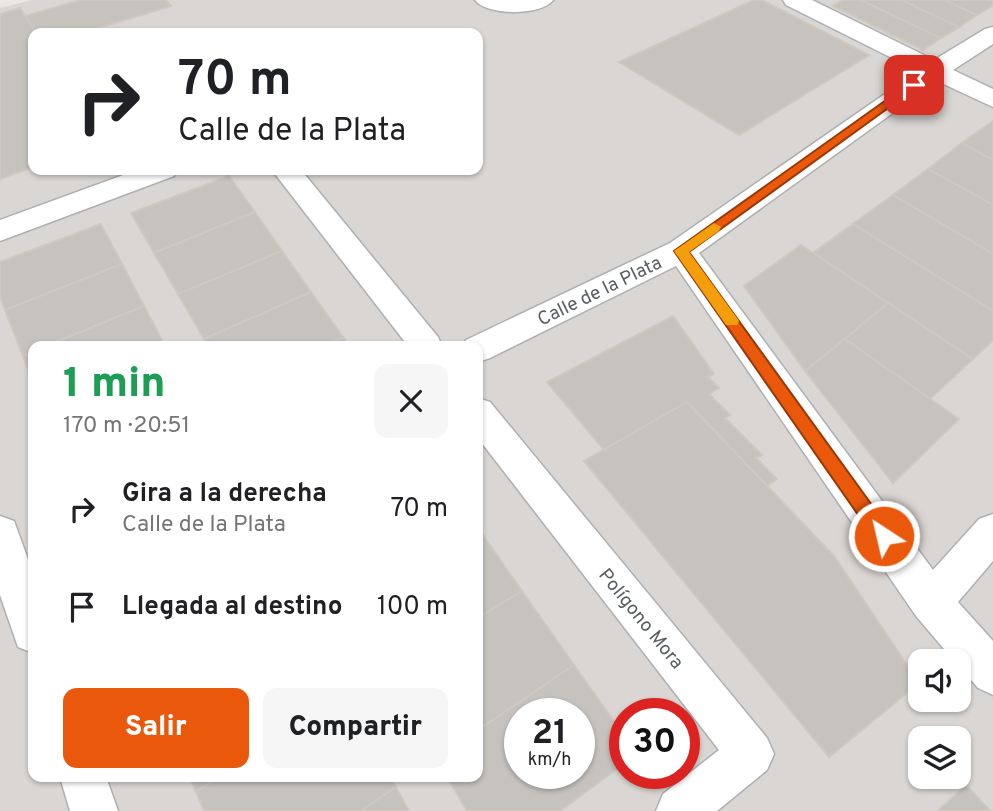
<!DOCTYPE html>
<html lang="es">
<meta charset="utf-8">
<style>
body{margin:0;font-family:Overpass,sans-serif;background:#f6f6f6;color:#202124;height:100vh;display:flex;flex-direction:column;font-size:26px;white-space:nowrap}
*{box-sizing:border-box;margin:0}
p{font-size:23px;color:#757577}
.icon{flex:none;width:38px;height:38px;fill:none;stroke:currentColor;stroke-width:2;stroke-linecap:round;stroke-linejoin:round}
.map{position:relative;flex:1;overflow:hidden}
.drawer{position:absolute;left:28px;top:341px;width:455px;height:441px;display:flex;flex-direction:column;background:#fff;border-radius:14px;box-shadow:0 2px 5px #0004}
.drawer>*{flex:none}
.banner{position:absolute;left:28px;top:28px;width:455px;height:147px;border-radius:14px;box-shadow:0 2px 5px #0004;background:#fff;color:#202124;overflow:hidden}
.controls{position:absolute;left:908px;top:649px;display:grid;gap:14px}
.controls a{display:grid;place-items:center;width:63px;height:63px;border-radius:14px;background:#fff;box-shadow:0 2px 5px #0004;font-size:35px}
.speed{position:absolute;left:504px;top:698px;display:flex;gap:14px;font-size:35px;font-weight:700;text-align:center}
.speed>*{display:grid;place-content:center;width:91px;height:91px;border-radius:50%;background:#fff;box-shadow:0 2px 5px #0004;line-height:1}
.speed small{font-size:18px;font-weight:400}
.speed .limit{border:10px solid #d22;background:#fff;color:#111}
.pin{position:absolute;display:grid;place-items:center;width:60px;height:60px;color:#fff;margin:-30px;border-radius:14px;box-shadow:0 4px 10px #0006}
.me{position:absolute;width:77px;margin:-38px;rotate:325deg;stroke-linejoin:round;filter:drop-shadow(0 0 5px #0008)}
.turn{display:flex;align-items:center;gap:24px;height:147px;padding:0 35px;font-size:32px}
.turn .icon{width:91px;height:91px;stroke-width:2.5}
.turn b{display:block;font-size:49px;line-height:60px}
.round{display:grid;place-items:center;flex:none;width:74px;height:74px;border-radius:14px;background:#f6f6f6}
.overview{display:flex;align-items:center;justify-content:space-between;height:119px;padding:0 35px}
h1{font-size:42px;font-weight:800;line-height:52px;color:#1e9e55}
.primary-button{display:flex;gap:14px;margin-top:auto;padding:14px 35px}
.primary-button a{flex:1;height:80px;border-radius:14px;background:#ea580c;color:#fff;font-size:28px;font-weight:800;line-height:80px;text-align:center}
.primary-button a+a{background:#f6f6f6;color:#202124}
ul{padding:0;list-style:none}
li{display:flex;align-items:center;gap:21px;height:98px;padding:0 35px}
li div{flex:1}
li b{display:block;font-size:26px}
li em{font-style:normal}
.map>svg:first-child{display:block}
</style>
<div class="map">
<svg width="993" height="811" viewBox="0 0 993 811">
<rect width="100%" height="100%" fill="#ebe7e1"/>
<!-- industrial -->
<path fill="#dad6d3" fill-rule="evenodd" d="M 32,0 L 993,0 L 993,811 L 0,811 L 0,8 ZM 33,33 L 478,33 L 478,170 L 33,170 ZM 33,346 L 478,346 L 478,777 L 33,777 ZM 920,662 L 959,662 L 959,700 L 920,700 ZM 520,714 L 579,714 L 579,774 L 520,774 ZM 625,714 L 684,714 L 684,774 L 625,774 ZM 920,738 L 959,738 L 959,777 L 920,777 Z"/>
<!-- building -->
<g fill="#c6c2be" stroke="#cfc8c0" stroke-width="2" fill-rule="evenodd">
<path d="M 81,0 L 166,0 L 171,6 L 82,33 L 36,33 L 25,16 Z"/>
<path d="M 754,0 L 762,0 L 869,55 L 739,135 L 619,62 Z"/>
<path d="M 843,0 L 861,0 L 941,38 L 923,50 L 833,6 Z"/>
<path d="M 861,0 L 902,0 L 959,27 L 941,38 Z"/>
<path d="M 902,0 L 944,0 L 977,15 L 959,27 Z"/>
<path d="M 944,0 L 993,0 L 993,5 L 977,15 Z"/>
<path d="M 20,8 L 36,33 L 33,33 L 33,167 L 0,179 L 0,14 Z"/>
<path d="M 993,121 L 993,160 L 962,143 Z"/>
<path d="M 962,143 L 993,160 L 993,205 L 928,169 Z"/>
<path d="M 928,169 L 993,205 L 993,254 L 893,195 Z"/>
<path d="M 229,176 L 255,212 L 154,253 L 131,213 Z"/>
<path d="M 893,195 L 993,254 L 993,311 L 853,224 Z"/>
<path d="M 255,212 L 282,251 L 178,294 L 154,253 Z"/>
<path d="M 101,224 L 122,264 L 5,310 L 0,296 L 0,262 Z"/>
<path d="M 853,224 L 993,311 L 993,340 L 973,359 L 813,253 Z"/>
<path d="M 801,245 L 888,303 L 805,371 L 744,286 Z"/>
<path d="M 282,251 L 311,292 L 204,339 L 178,294 Z"/>
<path d="M 122,264 L 144,306 L 46,346 L 33,346 L 33,352 L 23,356 L 5,310 Z"/>
<path d="M 311,292 L 343,337 L 324,346 L 208,346 L 204,339 Z"/>
<path d="M 888,303 L 973,359 L 930,399 L 845,339 Z"/>
<path d="M 144,306 L 165,346 L 46,346 Z"/>
<path d="M 673,316 L 714,374 L 708,377 L 719,388 L 709,394 L 730,415 L 725,418 L 762,455 L 756,458 L 777,479 L 767,486 L 687,402 L 604,450 L 547,382 Z"/>
<path d="M 343,337 L 350,346 L 324,346 Z"/>
<path d="M 845,339 L 959,419 L 893,483 L 805,371 Z"/>
<path d="M 33,352 L 33,381 L 23,356 Z"/>
<path d="M 687,402 L 834,556 L 919,683 L 829,757 L 584,461 Z"/>
<path d="M 478,528 L 522,591 L 478,618 Z"/>
<path d="M 522,591 L 574,665 L 478,730 L 478,618 Z"/>
<path d="M 574,665 L 625,737 L 625,763 L 560,811 L 467,811 L 447,777 L 478,777 L 478,730 ZM 520,714 L 579,714 L 579,774 L 520,774 Z"/>
<path d="M 190,777 L 219,777 L 196,792 Z"/>
<path d="M 219,777 L 391,777 L 396,787 L 361,811 L 204,811 L 196,792 Z"/>
<path d="M 966,785 L 990,811 L 938,811 Z"/>
<path d="M 396,787 L 409,811 L 361,811 Z"/>
</g>
<g fill="none" stroke-linecap="round" stroke-linejoin="round">
<!-- street casing -->
<g stroke="#acb0b3" stroke-width="3">
<g id="street">
<path d="M 475,0 L 553,0 C 542,16 486,16 475,0 Z"/>
<path d="M 783,0 L 812,0 L 934,60 L 985,29 L 993,27 L 993,44 L 953,70 L 993,89 L 993,107 L 937,81 L 699,253 L 933,570 L 979,519 L 993,514 L 993,561 L 958,602 L 993,641 L 993,695 L 978,688 L 959,666 L 959,662 L 955,662 L 916,616 L 676,266 L 490,358 L 478,362 L 478,346 L 463,346 L 466,340 L 670,243 L 918,71 L 786,5 Z"/>
<path d="M 137,170 L 178,170 L 174,176 L 0,241 L 0,220 Z"/>
<path d="M 272,170 L 301,170 L 438,337 L 442,346 L 408,346 Z"/>
<path d="M 478,398 L 490,402 L 767,738 L 774,754 L 767,770 L 717,811 L 656,811 L 663,794 L 719,750 L 478,438 Z"/>
<path d="M 0,516 L 14,521 L 33,573 L 33,653 L 18,647 L 0,595 Z"/>
<path d="M 60,777 L 106,777 L 118,811 L 70,811 Z"/>
</g>
</g>
<!-- street -->
<use href="#street" fill="#fff" fill-rule="evenodd"/>
</g>
<!-- route -->
<path fill="#ea580c" stroke="#983908" stroke-width="2" d="M 910,83 L 920,85 L 689,252 L 890,530 L 893,536 L 890,542 L 884,544 L 877,542 L 674,251 Z"/>
<!-- slow -->
<path fill="#f59e0b" d="M 714,223 L 721,227 L 719,231 L 689,252 L 737,318 L 739,321 L 737,325 L 726,325 L 674,251 Z"/>
<g text-anchor="middle" stroke-width="5" stroke-linejoin="round" paint-order="stroke">
<!-- street labels -->
<g font-size="19" fill="#595e61" stroke="#fff">
<text transform="translate(599 290) rotate(-26)" y="7">Calle de la Plata</text>
<text transform="translate(642 618) rotate(51)" y="7">Polígono Mora</text>
</g>
</g>
</svg>
<div class="controls">
<a><svg class="icon" aria-label="sound" viewBox="0 0 24 24"><path d="M4 9h4l5-4v14l-5-4H4zM17 9q2 3 0 6"/></svg></a>
<a><svg class="icon" aria-label="layers" viewBox="0 0 24 24"><path d="M12 4l9 5-9 5-9-5zM3 14l9 5 9-5"/></svg></a>
</div>
<div class="speed"><div>21<small>km/h</small></div><div class="limit">30</div></div>
<div class="pin" style="left:914px;top:85px;background:#d93025"><svg class="icon" aria-label="arrive" viewBox="0 0 24 24"><path d="M6 21V4h12l-3 4 3 4H6"/></svg></div>
<svg class="me" style="left:884px;top:536px" viewBox="-20 -20 40 40"><circle r="17" fill="#ea580c" stroke="#fff" stroke-width="3"/><path d="M0-11L8 9 0 5-8 9z" fill="#fff"/></svg>
<div class="banner">
<div class="turn"><svg class="icon" aria-label="right" viewBox="0 0 24 24"><path d="M7 20v-9h11M14 6l5 5-5 5"/></svg><div><b>70 m</b>Calle de la Plata</div></div>
</div>
<section class="drawer">
<div class="overview"><div><h1>1 min</h1><p>170 m · 20:51</p></div><a class="round"><svg class="icon" aria-label="close" viewBox="0 0 24 24"><path d="M6 6l12 12M18 6L6 18"/></svg></a></div>
<ul>
<li><svg class="icon" aria-label="right" viewBox="0 0 24 24"><path d="M7 20v-9h11M14 6l5 5-5 5"/></svg><div><b>Gira a la derecha</b><p>Calle de la Plata</p></div><em>70 m</em></li>
<li><svg class="icon" aria-label="arrive" viewBox="0 0 24 24"><path d="M6 21V4h12l-3 4 3 4H6"/></svg><div><b>Llegada al destino</b></div><em>100 m</em></li>
</ul>
<div class="primary-button"><a>Salir</a><a>Compartir</a></div>
</section>
</div>
